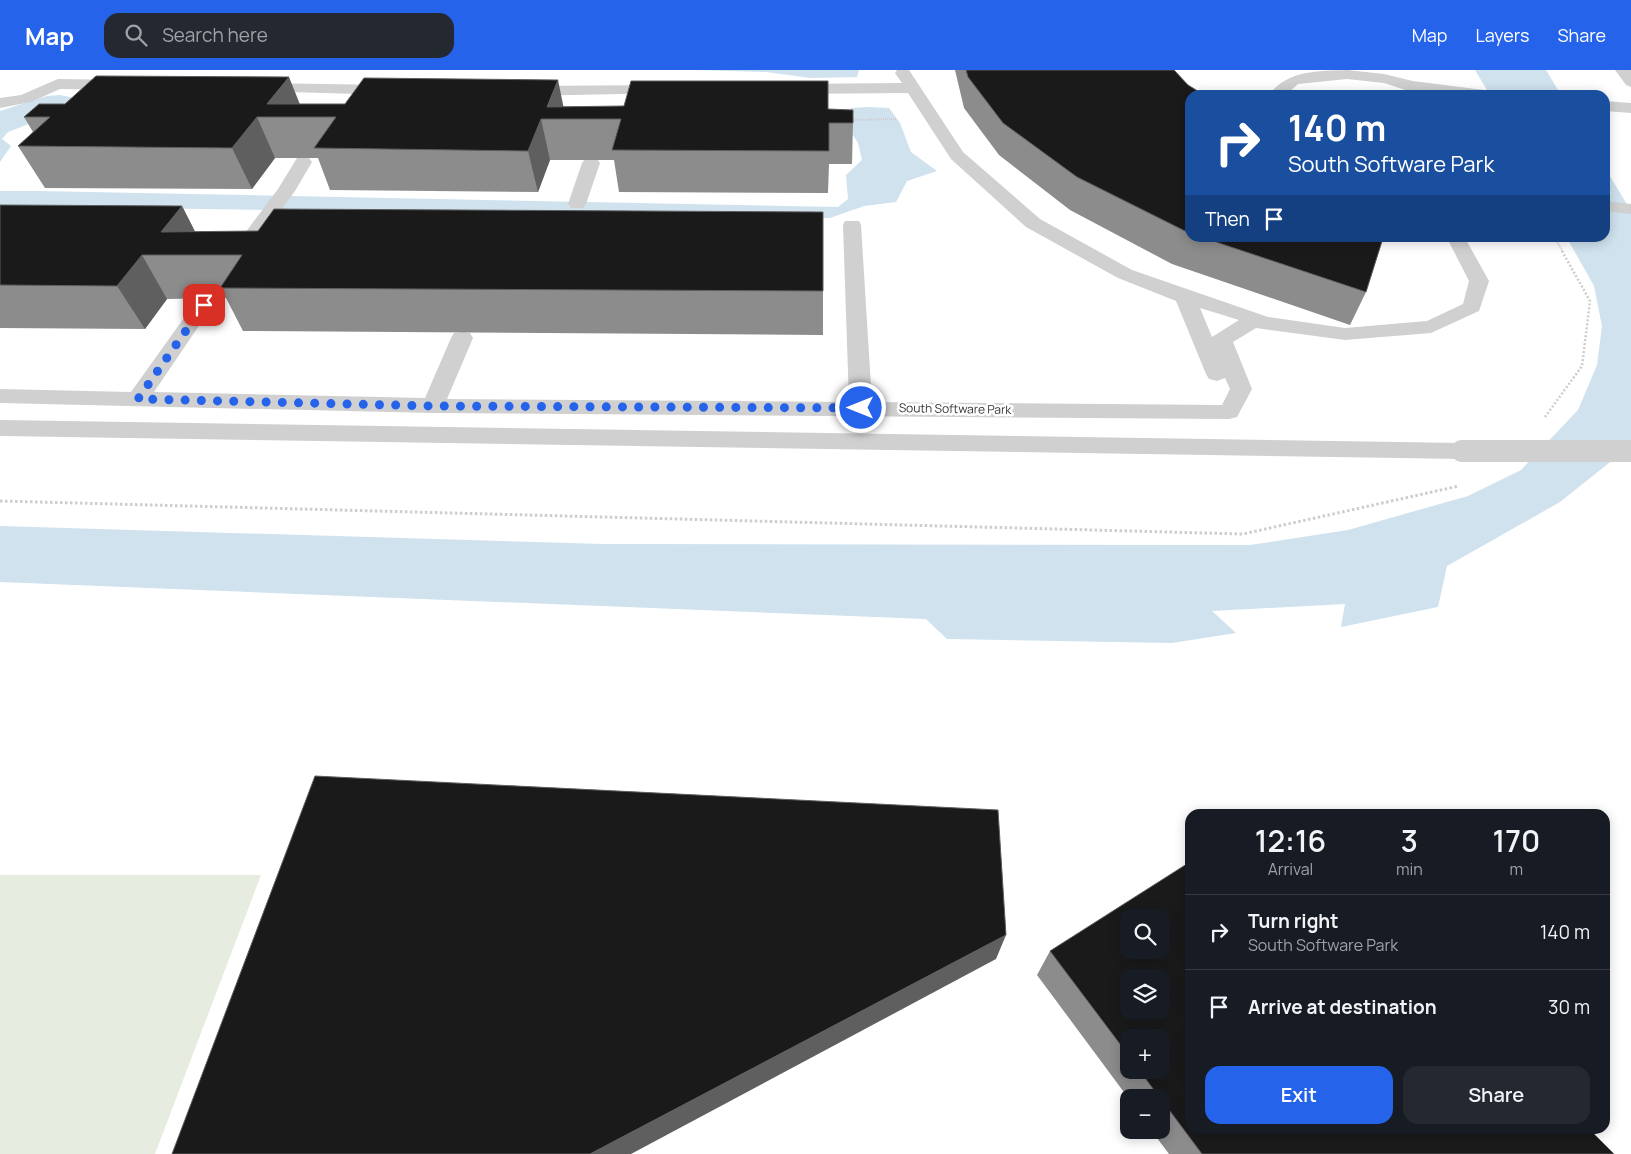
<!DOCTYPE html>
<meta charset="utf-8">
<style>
body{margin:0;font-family:Manrope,sans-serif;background:#242831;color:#f1f3f6;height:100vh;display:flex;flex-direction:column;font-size:19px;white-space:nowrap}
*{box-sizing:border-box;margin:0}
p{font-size:16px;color:#9ea1a6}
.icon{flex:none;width:28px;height:28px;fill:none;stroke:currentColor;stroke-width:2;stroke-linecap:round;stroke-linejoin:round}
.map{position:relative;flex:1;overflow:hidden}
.drawer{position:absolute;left:1185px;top:739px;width:425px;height:325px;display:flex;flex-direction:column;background:#171b24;border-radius:15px;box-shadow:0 2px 12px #0003}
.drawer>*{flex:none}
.guide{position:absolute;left:1185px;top:20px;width:425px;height:152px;border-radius:15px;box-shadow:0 2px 12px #0003;background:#1a4fa0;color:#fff;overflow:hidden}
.controls{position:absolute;left:1120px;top:839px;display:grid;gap:10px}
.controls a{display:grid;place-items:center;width:50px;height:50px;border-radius:10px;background:#171b24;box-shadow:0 2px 12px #0003;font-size:25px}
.pin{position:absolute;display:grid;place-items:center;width:42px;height:42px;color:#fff;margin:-21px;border-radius:10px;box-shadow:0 2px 8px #0006}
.me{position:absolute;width:55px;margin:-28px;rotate:270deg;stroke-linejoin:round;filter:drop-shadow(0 0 4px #0008)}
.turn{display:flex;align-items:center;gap:18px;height:105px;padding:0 20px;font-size:22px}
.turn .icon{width:65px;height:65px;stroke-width:2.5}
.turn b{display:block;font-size:35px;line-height:42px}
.then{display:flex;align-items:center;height:48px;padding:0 20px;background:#0003;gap:10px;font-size:19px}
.eta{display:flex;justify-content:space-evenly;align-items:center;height:85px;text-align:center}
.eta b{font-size:30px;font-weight:600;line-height:35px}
.cta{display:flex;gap:10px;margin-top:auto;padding:10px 20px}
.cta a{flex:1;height:58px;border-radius:15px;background:#2563eb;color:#fff;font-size:20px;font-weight:600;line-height:58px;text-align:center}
.cta a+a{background:#242831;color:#f1f3f6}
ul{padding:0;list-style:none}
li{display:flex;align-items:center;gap:15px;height:75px;padding:0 20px;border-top:1px solid #363941}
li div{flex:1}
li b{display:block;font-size:19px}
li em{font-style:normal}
header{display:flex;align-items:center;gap:30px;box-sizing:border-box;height:70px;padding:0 25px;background:#2563eb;color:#fff}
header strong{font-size:24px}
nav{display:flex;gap:28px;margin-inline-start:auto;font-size:18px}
.search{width:350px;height:45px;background:#242831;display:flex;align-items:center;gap:12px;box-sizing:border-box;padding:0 18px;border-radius:15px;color:#9ea1a6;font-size:19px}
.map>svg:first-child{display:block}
</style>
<header>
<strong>Map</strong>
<div class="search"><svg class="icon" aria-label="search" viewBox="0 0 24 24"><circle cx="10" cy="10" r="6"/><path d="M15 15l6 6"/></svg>Search here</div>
<nav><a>Map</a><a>Layers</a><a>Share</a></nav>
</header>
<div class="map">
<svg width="1631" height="1084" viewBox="0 0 1631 1084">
<rect width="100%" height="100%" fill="#fff"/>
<!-- green -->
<path fill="#e6ecdf" d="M 0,805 L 261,805 L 155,1084 L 0,1084 Z"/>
<!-- water -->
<g fill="#cfe2ee">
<path d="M 695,0 L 859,0 L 857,7 L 811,8 L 766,2 Z"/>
<path d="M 1475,0 L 1546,0 L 1561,25 L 1490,25 Z"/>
<path d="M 60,25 L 75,28 L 34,52 L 8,62 L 2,69 L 11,76 L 0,92 L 0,41 L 47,26 Z"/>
<path d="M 868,37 L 889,38 L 900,53 L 911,82 L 937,101 L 907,111 L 896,132 L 864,136 L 830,148 L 0,136 L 0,121 L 37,121 L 838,137 L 848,129 L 846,105 L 862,90 L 858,73 L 851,62 L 851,38 Z"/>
<path d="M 1605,98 L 1631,141 L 1631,380 L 1624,381 L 1560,432 L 1447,496 L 1438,537 L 1341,557 L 1345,534 L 1212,541 L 1236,563 L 1172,573 L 947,569 L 926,549 L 0,512 L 0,456 L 603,474 L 1250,475 L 1348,460 L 1468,426 L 1521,400 L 1578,340 L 1597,295 L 1602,256 L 1594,216 L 1567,168 L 1605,168 Z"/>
</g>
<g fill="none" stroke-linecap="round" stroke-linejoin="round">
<!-- path-far2 -->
<g stroke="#cdcdcd" stroke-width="2" stroke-dasharray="1 1" stroke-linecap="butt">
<path d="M 851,50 L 897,49"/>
<path d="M 1555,168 L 1563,182"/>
</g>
<!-- path-far1 -->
<path stroke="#cdcdcd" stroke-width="2.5" stroke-dasharray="2 2" stroke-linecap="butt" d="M 1545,347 L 1582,296 L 1590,231 L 1562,181"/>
<!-- path -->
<path stroke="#cdcdcd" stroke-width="3" stroke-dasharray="2.5 2.5" stroke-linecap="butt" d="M 0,431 L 1243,464 L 1459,416"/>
<!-- minor -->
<g fill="#d0d0d0" fill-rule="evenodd">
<path d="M 897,0 L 909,0 L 963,82 L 1040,149 L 1132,200 L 1268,247 L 1345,258 L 1427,251 L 1463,234 L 1469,211 L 1447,168 L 1465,168 L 1489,211 L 1479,241 L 1431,263 L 1345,270 L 1256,258 L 1233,272 L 1252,319 L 1237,347 L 1229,349 L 433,343 L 0,333 L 0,319 L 131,322 L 196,231 L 203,229 L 210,231 L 213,235 L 154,322 L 425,328 L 451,268 L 454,263 L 462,262 L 470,263 L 473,268 L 447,329 L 849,332 L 843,155 L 845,151 L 859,151 L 861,155 L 872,332 L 1222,335 L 1230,319 L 1225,308 L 1217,311 L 1209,309 L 1206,304 L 1176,231 L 1118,208 L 1026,157 L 951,89 L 908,23 L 791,24 L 783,19 L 791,14 L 902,13 L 895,3 ZM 1200,238 L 1239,250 L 1212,267 Z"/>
<path d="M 1347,0 L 1384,4 L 1413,11 L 1484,20 L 1492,25 L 1421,25 L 1384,13 L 1347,9 L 1298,14 L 1286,25 L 1269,25 C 1287,0 1318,1 1347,0 Z"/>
<path d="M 1615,0 L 1631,0 L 1631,17 L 1626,15 Z"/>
<path d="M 58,9 L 123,10 L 131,15 L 123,20 L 60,19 L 31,32 L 0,38 L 0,28 L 21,25 Z"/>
<path d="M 256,13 L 393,15 L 401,20 L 393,25 L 251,21 L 248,18 L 251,15 Z"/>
<path d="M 665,15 L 671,17 L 673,20 L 671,23 L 523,26 L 515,21 L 523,16 Z"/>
<path d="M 1605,31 L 1631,33 L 1631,43 L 1605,41 Z"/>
<path d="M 303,87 L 309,88 L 312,92 L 295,121 L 241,195 L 227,195 L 224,191 L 278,119 L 297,88 Z"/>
<path d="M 591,88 L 597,89 L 600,93 L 586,134 L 583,138 L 571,138 L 568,134 L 582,93 L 585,89 Z"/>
<path d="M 1605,131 L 1631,134 L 1631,144 L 1605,141 Z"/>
<path d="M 0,350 L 1462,373 L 1470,375 L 1474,381 L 1470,387 L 1462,389 L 0,366 Z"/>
</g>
<!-- minor-bridge -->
<path stroke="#d0d0d0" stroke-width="22" d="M 1462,381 L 1631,381"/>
</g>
<!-- wall -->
<g fill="#8c8c8c" fill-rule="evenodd">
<path d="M 955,0 L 1174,0 L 1190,25 L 1190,168 L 1383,168 L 1366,222 L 1350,255 L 1172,194 L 1070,140 L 999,85 L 964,38 Z"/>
<path d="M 300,34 L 828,39 L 853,53 L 852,94 L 829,94 L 828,123 L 619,122 L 614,90 L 550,90 L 538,122 L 330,120 L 318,88 L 275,88 L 252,119 L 45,118 L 18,76 L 33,62 L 24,47 Z"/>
<path d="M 0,135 L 182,136 L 195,162 L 258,161 L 823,142 L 823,265 L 243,261 L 226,228 L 167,229 L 145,259 L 0,258 Z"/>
<path d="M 1050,881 L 1614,1084 L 1169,1084 L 1151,1060 L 1161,1060 L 1161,1028 L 1129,1028 L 1129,1029 L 1037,905 ZM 1129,968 L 1161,1000 L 1129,1000 Z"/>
</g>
<!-- shaded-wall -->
<g fill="#5f5f5f">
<path d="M 289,7 L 305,47 L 267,34 Z"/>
<path d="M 558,10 L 566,49 L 547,37 Z"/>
<path d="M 257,47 L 275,88 L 252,119 L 232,78 Z"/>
<path d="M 541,49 L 550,90 L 538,122 L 528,81 Z"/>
<path d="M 182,136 L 204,179 L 161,162 Z"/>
<path d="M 142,185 L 167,229 L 145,259 L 117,216 Z"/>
<path d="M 1006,865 L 996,889 L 631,1084 L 590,1084 Z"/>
</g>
<!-- building -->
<g fill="#1a1a1a" stroke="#5f5f5f" fill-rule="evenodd">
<path d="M 966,0 L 1174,0 L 1188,15 L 1204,25 L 1190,25 L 1190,163 L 1183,160 L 1077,107 L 1003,53 L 968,7 Z"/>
<path d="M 96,6 L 289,7 L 267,34 L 345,34 L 364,8 L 558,10 L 547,37 L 624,36 L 631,11 L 828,11 L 828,39 L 853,40 L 853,53 L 829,53 L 829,81 L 612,80 L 621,49 L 541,49 L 528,81 L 314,78 L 336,47 L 257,47 L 232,78 L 18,76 L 50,47 L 24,47 L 39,34 L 65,34 Z"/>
<path d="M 0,135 L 182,136 L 161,162 L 258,161 L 274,139 L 823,142 L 823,221 L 220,218 L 242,185 L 142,185 L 117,216 L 0,215 Z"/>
<path d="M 1204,168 L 1383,168 L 1366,222 Z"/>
<path d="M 315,706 L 998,740 L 1006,865 L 590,1084 L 172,1084 Z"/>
<path d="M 1273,740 L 1277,744 L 1267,744 Z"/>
<path d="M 1190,792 L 1190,1059 L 1589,1059 L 1614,1084 L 1202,1084 L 1161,1029 L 1161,1028 L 1160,1028 L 1139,1000 L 1161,1000 L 1161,968 L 1129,968 L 1129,986 L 1050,881 ZM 1129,848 L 1161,848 L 1161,880 L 1129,880 ZM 1129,908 L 1161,908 L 1161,940 L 1129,940 Z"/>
</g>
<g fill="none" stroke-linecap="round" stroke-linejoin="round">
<!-- route -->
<path stroke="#2563eb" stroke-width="9" stroke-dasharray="0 16.2" d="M 204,235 L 138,329 L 433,336 L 861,338"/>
</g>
<g text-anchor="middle" stroke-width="5" stroke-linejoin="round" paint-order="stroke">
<!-- street labels -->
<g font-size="12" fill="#333" stroke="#fff">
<text transform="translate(955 339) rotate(1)" y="4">South Software Park</text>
</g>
</g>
</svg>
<div class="controls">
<a><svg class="icon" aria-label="search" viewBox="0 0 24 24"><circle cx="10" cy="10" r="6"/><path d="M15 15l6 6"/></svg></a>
<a><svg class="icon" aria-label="layers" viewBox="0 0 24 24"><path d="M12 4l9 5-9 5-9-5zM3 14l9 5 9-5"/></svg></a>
<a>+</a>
<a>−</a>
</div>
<div class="pin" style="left:204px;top:235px;background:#d93025"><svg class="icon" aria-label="arrive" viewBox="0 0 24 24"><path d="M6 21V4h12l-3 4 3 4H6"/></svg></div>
<svg class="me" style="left:861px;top:338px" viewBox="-20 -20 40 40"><circle r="17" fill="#2563eb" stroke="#fff" stroke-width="3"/><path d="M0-11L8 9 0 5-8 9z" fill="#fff"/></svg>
<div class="guide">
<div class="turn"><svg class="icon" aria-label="right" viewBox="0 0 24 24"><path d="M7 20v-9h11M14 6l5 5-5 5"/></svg><div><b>140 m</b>South Software Park</div></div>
<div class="then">Then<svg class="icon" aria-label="arrive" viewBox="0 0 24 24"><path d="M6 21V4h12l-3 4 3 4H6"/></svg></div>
</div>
<section class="drawer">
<div class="eta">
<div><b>12:16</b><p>Arrival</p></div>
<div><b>3</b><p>min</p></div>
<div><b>170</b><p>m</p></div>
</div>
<ul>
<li><svg class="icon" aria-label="right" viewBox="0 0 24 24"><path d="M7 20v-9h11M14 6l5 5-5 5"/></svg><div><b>Turn right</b><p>South Software Park</p></div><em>140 m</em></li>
<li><svg class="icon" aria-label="arrive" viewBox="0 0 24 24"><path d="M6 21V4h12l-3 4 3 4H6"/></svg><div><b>Arrive at destination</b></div><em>30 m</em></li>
</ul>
<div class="cta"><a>Exit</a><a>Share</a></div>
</section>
</div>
